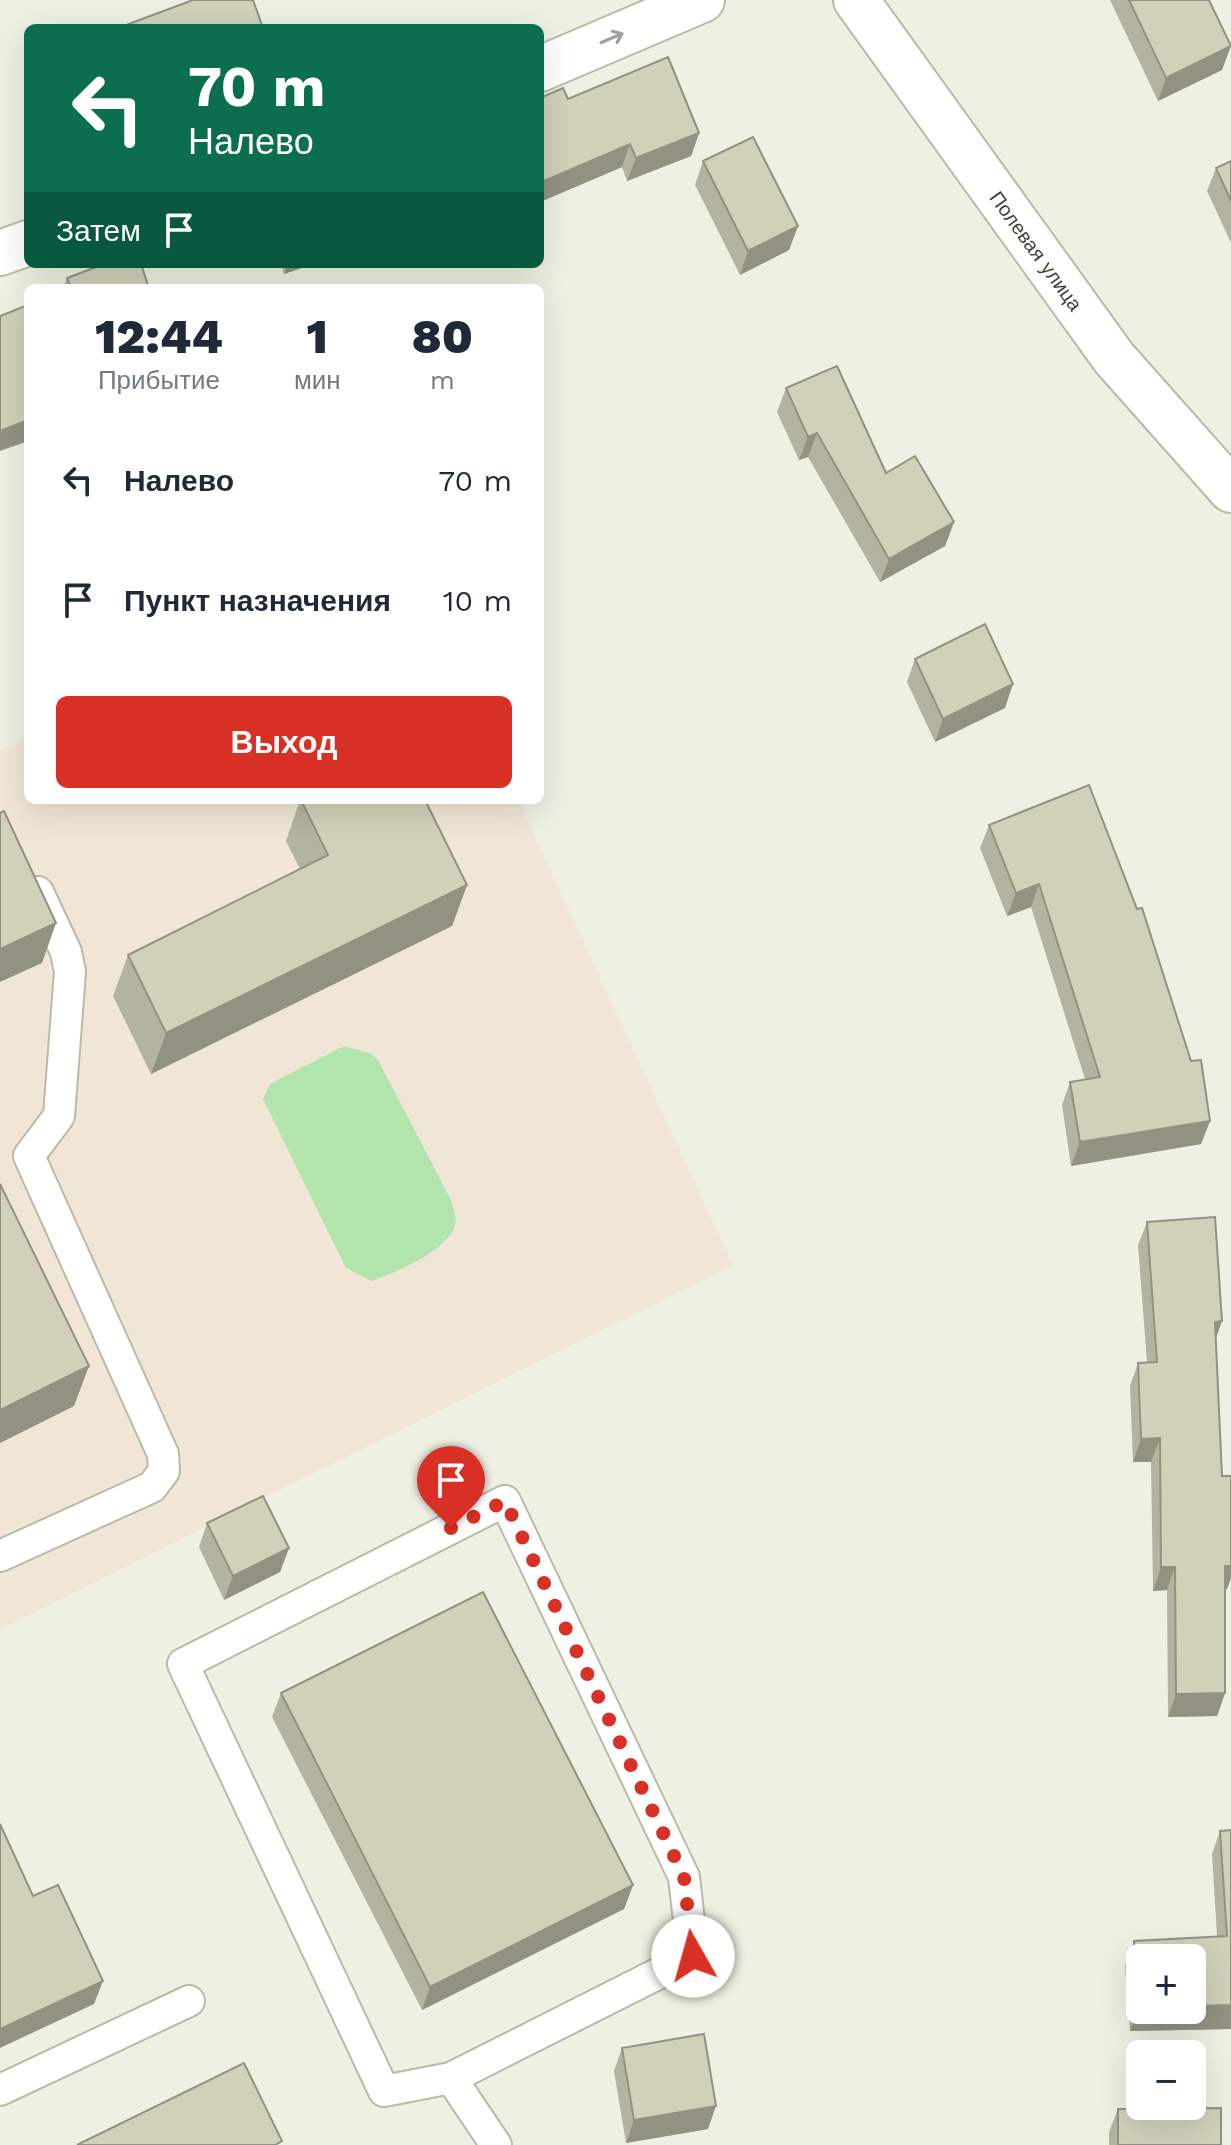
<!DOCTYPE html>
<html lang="ru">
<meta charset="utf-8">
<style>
body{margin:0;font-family:"Work Sans",sans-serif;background:#f6f6f7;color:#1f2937;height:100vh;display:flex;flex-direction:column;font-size:30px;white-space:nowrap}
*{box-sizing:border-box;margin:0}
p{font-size:26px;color:#747a83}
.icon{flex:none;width:44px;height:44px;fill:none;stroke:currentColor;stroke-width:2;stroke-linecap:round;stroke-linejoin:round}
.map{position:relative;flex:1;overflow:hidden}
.drawer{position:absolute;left:24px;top:284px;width:520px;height:520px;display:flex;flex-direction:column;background:#fff;border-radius:12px;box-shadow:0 8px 32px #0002}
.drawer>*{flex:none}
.banner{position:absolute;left:24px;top:24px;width:520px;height:244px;border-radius:12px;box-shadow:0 8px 32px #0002;background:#0b6e4f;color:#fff;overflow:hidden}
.buttons{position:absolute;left:1126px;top:1944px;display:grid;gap:16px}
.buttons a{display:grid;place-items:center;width:80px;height:80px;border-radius:12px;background:#fff;box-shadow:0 8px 32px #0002;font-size:40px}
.pin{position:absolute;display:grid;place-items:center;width:68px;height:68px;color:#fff;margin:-82px -34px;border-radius:50% 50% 50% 0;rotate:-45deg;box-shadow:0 0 8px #0007}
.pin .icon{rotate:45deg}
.me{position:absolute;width:88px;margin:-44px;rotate:353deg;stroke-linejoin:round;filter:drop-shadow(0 0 6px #0008)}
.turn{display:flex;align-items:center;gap:28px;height:168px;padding:0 32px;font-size:36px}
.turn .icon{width:104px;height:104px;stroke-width:2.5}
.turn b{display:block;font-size:56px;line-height:68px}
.then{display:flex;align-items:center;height:76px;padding:0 32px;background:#0003;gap:16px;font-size:30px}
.eta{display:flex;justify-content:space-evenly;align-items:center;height:136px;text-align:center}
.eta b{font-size:48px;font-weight:800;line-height:56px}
.action{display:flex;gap:16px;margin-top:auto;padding:16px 32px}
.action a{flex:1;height:92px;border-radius:12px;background:#d93025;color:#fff;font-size:32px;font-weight:800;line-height:92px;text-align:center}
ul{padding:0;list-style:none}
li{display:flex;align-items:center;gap:24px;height:120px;padding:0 32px}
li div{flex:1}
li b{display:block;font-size:30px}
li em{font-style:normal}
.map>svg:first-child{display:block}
</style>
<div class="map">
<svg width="1231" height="2145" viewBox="0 0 1231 2145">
<rect width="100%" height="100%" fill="#eef0e3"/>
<!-- medical -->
<path fill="#f1e6d6" d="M 28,738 L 28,800 L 518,800 L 733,1265 L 0,1629 L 0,751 Z"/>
<!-- green -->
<path fill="#b2e4ad" d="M 344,1046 L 369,1053 L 378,1060 L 451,1200 C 453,1207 457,1218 455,1225 C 449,1250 393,1274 371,1281 L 346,1268 L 263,1099 L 270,1084 Z"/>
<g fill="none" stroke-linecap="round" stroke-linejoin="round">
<!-- service casing -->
<g stroke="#b9bba6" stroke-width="34">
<g id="service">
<path d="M 505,1501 L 684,1877 L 693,1956 L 451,2078 L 384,2091 L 183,1664 Z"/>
<path d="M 0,1556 L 152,1487 L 164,1471 L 163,1454 L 29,1156 L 59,1116 L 70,972 L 66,952 L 38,892"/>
<path d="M 451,2078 L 496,2145"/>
<path d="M 0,2090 L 189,2001"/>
</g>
</g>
<!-- minor casing -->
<g stroke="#b9bba6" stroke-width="48">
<g id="minor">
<path d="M 540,69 L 702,0"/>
<path d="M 0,253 L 28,243"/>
</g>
</g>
<!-- tertiary casing -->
<g stroke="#b9bba6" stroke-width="48">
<path id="tertiary" d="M 856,0 L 1114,358 L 1231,490"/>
</g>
<!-- service -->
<use href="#service" stroke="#fff" stroke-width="30"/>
<!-- minor -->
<use href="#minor" stroke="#fff" stroke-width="44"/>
<!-- tertiary -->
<use href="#tertiary" stroke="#fff" stroke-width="44"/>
</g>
<!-- wall -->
<g fill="#b3b49f">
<path d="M 1110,0 L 1209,0 L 1222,70 L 1158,101 Z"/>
<path d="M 540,98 L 568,99 L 699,133 L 691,156 L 627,181 L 622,167 L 540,202 Z"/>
<path d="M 703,161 L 798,226 L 789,250 L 740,275 L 695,185 Z"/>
<path d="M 1231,161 L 1231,243 L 1207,191 L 1216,168 Z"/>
<path d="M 281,264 L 313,264 L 284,274 Z"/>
<path d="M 67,278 L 149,288 L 63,288 Z"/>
<path d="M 786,388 L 886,473 L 954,522 L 945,546 L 880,582 L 808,457 L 799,460 L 777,412 Z"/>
<path d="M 915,659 L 1005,708 L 935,742 L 907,682 Z"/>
<path d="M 1089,785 L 1210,1121 L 1201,1144 L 1071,1166 L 1062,1105 L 1070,1082 L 1085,1079 L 1031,907 L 1007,916 L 980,848 L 989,825 Z"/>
<path d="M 300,800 L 467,885 L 452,926 L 151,1074 L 113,996 L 128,955 L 300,869 L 286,841 Z"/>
<path d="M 1147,1222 L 1216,1339 L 1222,1476 L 1231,1476 L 1231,1578 L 1227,1589 L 1225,1589 L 1225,1693 L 1217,1716 L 1168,1717 L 1167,1590 L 1153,1591 L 1151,1462 L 1133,1462 L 1130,1386 L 1138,1363 L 1147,1362 L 1138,1245 Z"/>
<path d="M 207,1523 L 289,1548 L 280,1572 L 224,1600 L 199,1547 Z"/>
<path d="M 281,1693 L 633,1885 L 624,1909 L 422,2010 L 272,1717 Z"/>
<path d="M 1231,1830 L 1231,2029 L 1130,2031 L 1125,1965 L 1134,1941 L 1217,1936 L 1212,1854 L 1220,1831 Z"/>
<path d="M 622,2048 L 708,2129 L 626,2143 L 614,2071 Z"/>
<path d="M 1118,2109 L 1221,2145 L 1109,2145 L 1109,2132 Z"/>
</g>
<!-- shaded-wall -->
<g fill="#929282">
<path d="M 1231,46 L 1222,70 L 1158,101 L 1166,78 Z"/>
<path d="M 699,133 L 691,156 L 627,181 L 636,158 Z"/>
<path d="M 630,144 L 622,167 L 540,202 L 540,193 L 544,181 Z"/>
<path d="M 798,226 L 789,250 L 740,275 L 748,251 Z"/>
<path d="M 288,264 L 313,264 L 284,274 Z"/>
<path d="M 28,420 L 28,441 L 0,451 L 0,431 Z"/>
<path d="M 817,433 L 808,457 L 799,460 L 808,437 Z"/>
<path d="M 954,522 L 945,546 L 880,582 L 889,559 Z"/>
<path d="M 1013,684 L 1005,708 L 935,742 L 943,719 Z"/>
<path d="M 1039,884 L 1031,907 L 1007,916 L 1016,893 Z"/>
<path d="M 467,885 L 452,926 L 151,1074 L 166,1033 Z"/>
<path d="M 56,923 L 42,963 L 0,982 L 0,949 Z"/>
<path d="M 1210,1121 L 1201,1144 L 1071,1166 L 1080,1142 Z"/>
<path d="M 1222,1321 L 1214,1344 L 1215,1322 Z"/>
<path d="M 89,1366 L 74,1406 L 0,1443 L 0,1410 Z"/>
<path d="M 1160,1438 L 1151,1462 L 1133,1462 L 1141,1439 Z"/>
<path d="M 289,1548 L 280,1572 L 224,1600 L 233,1576 Z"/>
<path d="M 1225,1566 L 1231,1566 L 1231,1578 L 1227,1589 L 1216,1589 Z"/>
<path d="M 1161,1567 L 1175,1567 L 1167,1590 L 1153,1591 Z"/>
<path d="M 1225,1693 L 1217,1716 L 1168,1717 L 1176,1694 Z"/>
<path d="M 633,1885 L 624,1909 L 422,2010 L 430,1987 Z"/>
<path d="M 103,1981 L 94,2004 L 0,2048 L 0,2029 Z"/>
<path d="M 1231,2005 L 1231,2029 L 1130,2031 L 1138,2008 L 1140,2008 L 1140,2010 L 1192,2010 L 1192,2006 Z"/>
<path d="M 716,2106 L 708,2129 L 626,2143 L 634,2120 Z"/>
</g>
<!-- building -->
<g fill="#d0d1b9" stroke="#929282" stroke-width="2">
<path d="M 193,0 L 253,0 L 263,28 L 118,28 Z"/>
<path d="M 1129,0 L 1209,0 L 1231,46 L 1166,78 Z"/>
<path d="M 668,57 L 699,133 L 636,158 L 630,144 L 544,181 L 540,170 L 540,98 L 563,88 L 568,99 Z"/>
<path d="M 753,137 L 798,226 L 748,251 L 703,161 Z"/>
<path d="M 1231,161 L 1231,201 L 1216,168 Z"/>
<path d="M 104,264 L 141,264 L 149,288 L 71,288 L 67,278 Z"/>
<path d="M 28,305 L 28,420 L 0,431 L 0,316 Z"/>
<path d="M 837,366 L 886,473 L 915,456 L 954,522 L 889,559 L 817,433 L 808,437 L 786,388 Z"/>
<path d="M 985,624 L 1013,684 L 943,719 L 915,659 Z"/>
<path d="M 1089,785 L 1137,909 L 1142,908 L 1191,1061 L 1201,1060 L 1210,1121 L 1080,1142 L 1070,1082 L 1100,1077 L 1039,884 L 1016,893 L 989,825 Z"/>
<path d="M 301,800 L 425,800 L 467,885 L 166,1033 L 128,955 L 328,855 Z"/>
<path d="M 4,811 L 56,923 L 0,949 L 0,813 Z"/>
<path d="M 0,1184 L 89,1366 L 0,1410 Z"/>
<path d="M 1215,1217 L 1222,1321 L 1215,1322 L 1222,1476 L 1231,1476 L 1231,1566 L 1225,1566 L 1225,1693 L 1176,1694 L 1175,1567 L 1161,1567 L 1160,1438 L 1141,1439 L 1138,1363 L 1157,1362 L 1147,1222 Z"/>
<path d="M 263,1496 L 289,1548 L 233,1576 L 207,1523 Z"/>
<path d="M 483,1592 L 633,1885 L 430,1987 L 281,1693 Z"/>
<path d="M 0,1824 L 33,1896 L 58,1885 L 103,1981 L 0,2029 Z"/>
<path d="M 1231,1830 L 1231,2005 L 1192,2006 L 1192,1958 L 1140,1958 L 1140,2008 L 1138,2008 L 1134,1941 L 1227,1936 L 1220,1831 Z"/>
<path d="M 704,2034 L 716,2106 L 634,2120 L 622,2048 Z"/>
<path d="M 244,2063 L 282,2141 L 275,2145 L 77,2145 Z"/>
<path d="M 1221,2108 L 1221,2145 L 1118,2145 L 1118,2109 Z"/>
</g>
<!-- one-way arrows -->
<defs><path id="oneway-shaft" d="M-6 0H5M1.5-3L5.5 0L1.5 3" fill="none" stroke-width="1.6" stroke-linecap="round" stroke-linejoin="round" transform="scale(2)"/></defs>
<use stroke="#a0a09a" href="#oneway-shaft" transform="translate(612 38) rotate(-23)"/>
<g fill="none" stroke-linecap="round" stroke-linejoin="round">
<!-- route -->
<path stroke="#d93025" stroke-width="14" stroke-dasharray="0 25.2" d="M 451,1528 L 505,1501 L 684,1877 L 693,1956"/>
</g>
<g text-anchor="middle" stroke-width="6" stroke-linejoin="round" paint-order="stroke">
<!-- street labels -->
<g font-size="20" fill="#414234" stroke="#fff">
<text transform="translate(1036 251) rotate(54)" y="7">Полевая улица</text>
</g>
</g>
</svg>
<div class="buttons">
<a>+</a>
<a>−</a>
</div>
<div class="pin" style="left:451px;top:1528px;background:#d93025"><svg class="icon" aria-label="arrive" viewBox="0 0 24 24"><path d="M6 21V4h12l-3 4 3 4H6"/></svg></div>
<svg class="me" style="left:693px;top:1956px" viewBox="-20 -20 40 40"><circle r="19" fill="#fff"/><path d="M0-13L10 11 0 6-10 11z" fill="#d93025"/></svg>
<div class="banner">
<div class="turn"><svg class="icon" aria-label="left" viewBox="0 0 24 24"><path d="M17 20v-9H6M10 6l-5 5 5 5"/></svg><div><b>70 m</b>Налево</div></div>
<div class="then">Затем<svg class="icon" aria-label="arrive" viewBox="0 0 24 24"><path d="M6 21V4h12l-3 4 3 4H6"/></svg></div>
</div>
<section class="drawer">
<div class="eta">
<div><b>12:44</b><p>Прибытие</p></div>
<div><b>1</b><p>мин</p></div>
<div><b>80</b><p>m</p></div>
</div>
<ul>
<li><svg class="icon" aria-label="left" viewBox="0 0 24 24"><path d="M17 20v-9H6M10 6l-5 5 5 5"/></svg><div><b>Налево</b></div><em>70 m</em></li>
<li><svg class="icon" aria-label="arrive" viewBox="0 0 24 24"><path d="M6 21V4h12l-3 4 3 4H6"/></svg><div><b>Пункт назначения</b></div><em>10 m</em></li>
</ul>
<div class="action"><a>Выход</a></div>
</section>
</div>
